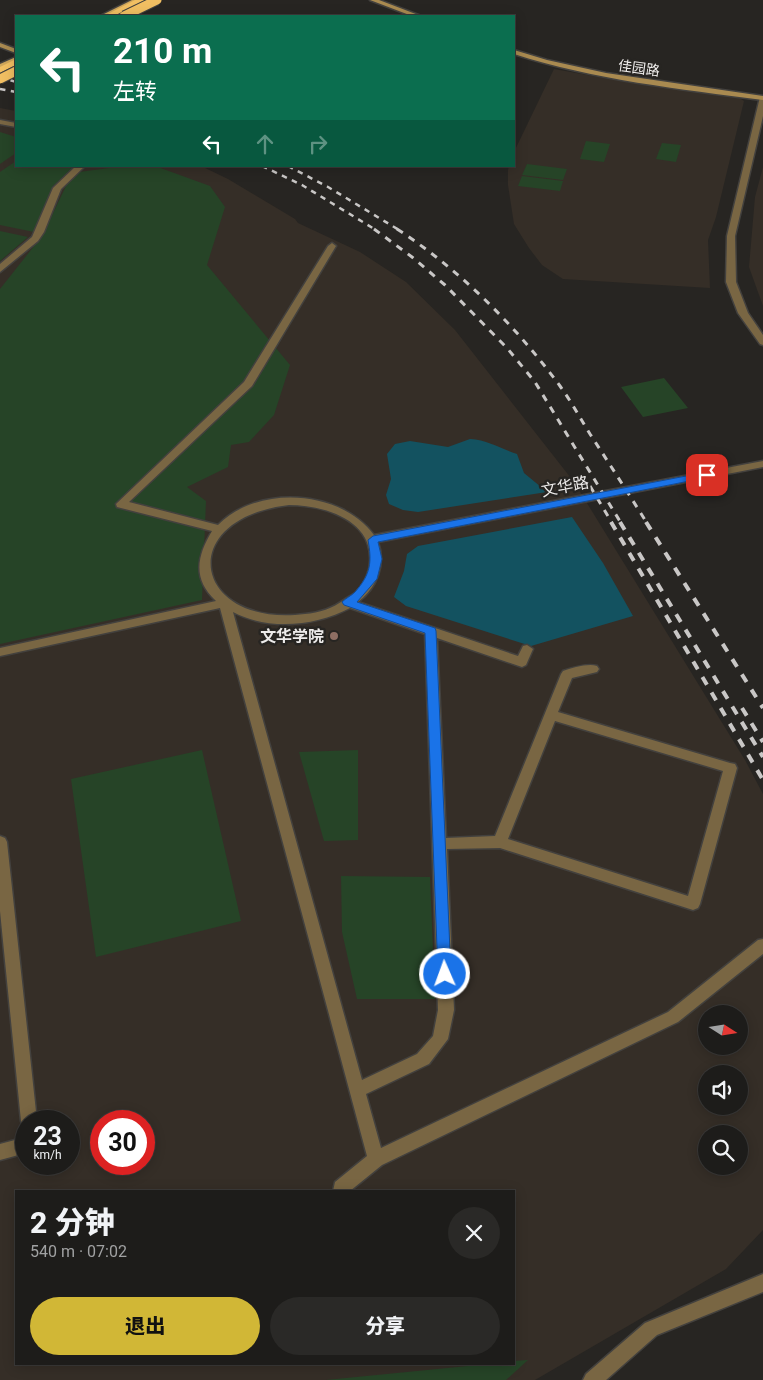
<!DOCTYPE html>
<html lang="zh">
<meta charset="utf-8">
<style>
body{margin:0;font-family:Roboto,"Noto Sans SC",sans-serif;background:#2a2927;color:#f1f3f6;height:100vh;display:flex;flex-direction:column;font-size:19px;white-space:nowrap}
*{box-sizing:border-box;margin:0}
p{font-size:16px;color:#a0a1a2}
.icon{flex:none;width:28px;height:28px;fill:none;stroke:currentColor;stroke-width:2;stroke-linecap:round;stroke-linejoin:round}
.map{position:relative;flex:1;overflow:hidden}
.drawer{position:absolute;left:15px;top:1190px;width:500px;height:175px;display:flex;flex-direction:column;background:#1d1c1a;border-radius:0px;box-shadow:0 2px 12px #0003,0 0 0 1px #3b3a39}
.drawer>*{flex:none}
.hud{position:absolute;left:15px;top:15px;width:500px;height:152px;border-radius:0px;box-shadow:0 2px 12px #0003,0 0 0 1px #3b3a39;background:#0b6e4f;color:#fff;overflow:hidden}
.needle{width:32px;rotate:102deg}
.buttons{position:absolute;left:698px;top:1005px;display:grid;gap:10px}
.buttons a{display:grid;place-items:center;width:50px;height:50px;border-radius:50%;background:#1d1c1a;box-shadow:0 2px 12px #0003,0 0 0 1px #3b3a39;font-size:25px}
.speed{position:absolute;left:15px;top:1110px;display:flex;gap:10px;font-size:25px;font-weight:700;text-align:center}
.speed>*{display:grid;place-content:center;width:65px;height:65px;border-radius:50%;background:#1d1c1a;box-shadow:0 2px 12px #0003,0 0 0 1px #3b3a39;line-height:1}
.speed small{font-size:12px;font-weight:400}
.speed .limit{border:8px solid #d22;background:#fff;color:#111}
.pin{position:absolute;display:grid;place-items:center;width:42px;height:42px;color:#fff;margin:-21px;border-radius:10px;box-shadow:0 2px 8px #0006}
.me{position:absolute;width:55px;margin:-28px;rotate:358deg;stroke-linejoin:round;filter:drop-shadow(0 0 4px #0008)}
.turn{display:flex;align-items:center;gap:18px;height:105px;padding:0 15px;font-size:22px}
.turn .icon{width:65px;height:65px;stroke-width:2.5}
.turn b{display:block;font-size:35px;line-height:42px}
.lanes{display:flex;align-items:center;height:48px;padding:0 15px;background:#0003;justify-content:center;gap:25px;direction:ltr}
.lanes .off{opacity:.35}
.round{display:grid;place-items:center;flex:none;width:52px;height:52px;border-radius:26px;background:#2a2927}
.summary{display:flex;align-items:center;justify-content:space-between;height:85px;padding:0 15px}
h1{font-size:30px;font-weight:800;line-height:38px}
.button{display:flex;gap:10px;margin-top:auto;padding:10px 15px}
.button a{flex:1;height:58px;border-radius:30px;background:#d1b736;color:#111;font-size:20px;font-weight:800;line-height:58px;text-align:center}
.button a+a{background:#2a2927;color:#f1f3f6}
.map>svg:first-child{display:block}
</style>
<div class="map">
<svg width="763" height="1380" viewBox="0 0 763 1380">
<rect width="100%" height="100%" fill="#272522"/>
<!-- built -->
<g fill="#352e27" fill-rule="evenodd">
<path d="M 554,69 L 638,84 L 738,97 L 744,101 L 716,217 L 708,240 L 710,288 L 563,279 L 542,265 L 529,248 L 514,224 L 508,185 L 508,170 L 509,166 L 514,166 L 514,152 Z"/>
<path d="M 0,108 L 16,111 L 16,166 L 201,166 L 228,179 L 295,219 L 298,223 L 360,252 L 406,282 L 455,330 L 574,482 L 745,760 L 763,794 L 763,1230 L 726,1269 L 535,1380 L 0,1380 ZM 706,1014 L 739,1014 L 739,1046 L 706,1046 ZM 706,1074 L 739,1074 L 739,1106 L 706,1106 ZM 26,1121 L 69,1121 L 69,1164 L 26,1164 ZM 101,1121 L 144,1121 L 144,1164 L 101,1164 ZM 706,1134 L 739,1134 L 739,1166 L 706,1166 ZM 16,1191 L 514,1191 L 514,1364 L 16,1364 Z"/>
<path d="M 763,167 L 763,306 L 749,267 L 755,197 Z"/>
</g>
<!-- green -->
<g fill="#264427">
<path d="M 0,132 L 16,137 L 16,153 L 0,164 Z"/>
<path d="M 586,141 L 610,144 L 604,162 L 580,159 Z"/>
<path d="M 662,143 L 681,145 L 676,162 L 656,159 Z"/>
<path d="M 16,161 L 16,166 L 75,166 L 53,186 L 34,232 L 0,225 L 0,172 Z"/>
<path d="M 527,164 L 567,169 L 563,180 L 522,175 Z"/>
<path d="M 124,166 L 155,166 L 210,186 L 225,207 L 207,265 L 290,365 L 274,415 L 249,442 L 231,445 L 228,467 L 187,487 L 206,501 L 202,600 L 0,644 L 0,289 L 42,236 L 66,186 L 79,172 Z"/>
<path d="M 522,176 L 563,181 L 560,191 L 518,186 Z"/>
<path d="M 0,231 L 28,237 L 0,261 Z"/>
<path d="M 664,378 L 688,408 L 643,417 L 621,387 Z"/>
<path d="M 202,750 L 241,921 L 96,957 L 71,779 Z"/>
<path d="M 358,750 L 358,840 L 324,841 L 299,752 Z"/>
<path d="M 341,876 L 430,877 L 435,999 L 357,999 L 342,932 Z"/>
<path d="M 528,1360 L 506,1380 L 326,1380 L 488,1364 L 514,1364 L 514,1361 Z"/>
</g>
<!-- water -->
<g fill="#135260">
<path d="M 470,439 C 488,440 501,449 517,454 L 524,473 L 547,492 L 418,512 L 403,510 L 389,504 L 386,495 L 391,479 L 387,454 L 395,444 L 410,441 L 448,447 Z"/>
<path d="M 572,517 L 603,563 L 633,616 L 531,646 L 406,606 L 394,597 L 404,571 L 407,554 L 418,546 Z"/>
</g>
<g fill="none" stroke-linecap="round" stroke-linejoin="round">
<!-- street casing -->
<g stroke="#43413e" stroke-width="3">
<g id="street">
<path d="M 760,97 L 763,97 L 763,116 L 735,236 L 736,282 L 748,313 L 763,335 L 763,345 L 760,344 L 738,313 L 726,282 L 727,236 Z"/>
<path d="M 0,120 L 16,123 L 16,127 L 0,124 Z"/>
<path d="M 76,166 L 85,166 L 61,189 L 44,232 L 38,241 L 0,272 L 0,264 L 32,237 L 53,188 Z"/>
<path d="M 332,243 L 336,246 L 252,386 L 129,502 L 218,525 C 258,484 341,490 374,535 L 763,461 L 763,467 L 378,542 C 386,564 377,588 358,602 L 518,656 L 523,646 L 527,645 L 533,649 L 526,665 L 522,667 L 437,638 L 446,838 L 495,836 L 561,674 L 563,671 C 572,668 588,663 597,666 L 599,669 L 597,672 L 572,678 L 558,712 L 730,763 L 735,764 L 737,768 L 700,904 L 698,908 L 693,910 L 500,848 L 447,849 L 454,1010 L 448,1039 L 429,1064 L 366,1094 L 381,1148 L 668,1012 L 758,940 L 763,939 L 763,954 L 678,1022 L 382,1165 L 350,1191 L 333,1191 L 335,1182 L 367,1156 L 220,608 L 0,656 L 0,648 L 216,601 C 192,579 197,556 212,531 L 117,507 L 116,504 L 244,382 L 328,246 ZM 289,505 C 321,505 369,518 370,557 C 371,570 365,583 356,592 C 353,595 348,597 344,600 C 333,608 319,613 305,614 C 193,628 172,519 289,505 ZM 350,608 L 425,634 L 438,1010 L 433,1036 L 417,1054 L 362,1080 L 233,612 C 269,631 316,626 350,608 ZM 555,721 L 723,771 L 688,896 L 508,839 Z"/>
<path d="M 0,836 L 5,838 L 7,842 L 37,1121 L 26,1121 L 26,1128 L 23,1127 L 21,1121 L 0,911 Z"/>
<path d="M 26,1137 L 26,1153 L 0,1160 L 0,1144 Z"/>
<path d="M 763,1274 L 763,1292 L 657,1335 L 606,1380 L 583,1380 L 586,1374 L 645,1323 Z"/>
</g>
</g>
<!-- secondary casing -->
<g stroke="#43413e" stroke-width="3">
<g id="secondary">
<path d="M 370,0 L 379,0 L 421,16 L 412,16 Z"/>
<path d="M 0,43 L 16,49 L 16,53 L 0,47 Z"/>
<path d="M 514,50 L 547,60 L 606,73 L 763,96 L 763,100 C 679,89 595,80 514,54 Z"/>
</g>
</g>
<!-- primary casing -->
<g stroke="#43413e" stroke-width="3">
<g id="primary">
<path d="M 132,0 L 140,0 L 108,16 L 100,16 Z"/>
<path d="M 16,57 L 16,62 L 0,69 L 0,64 Z"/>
</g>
</g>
<!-- highway casing -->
<g stroke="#43413e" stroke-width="3">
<g id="highway">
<path d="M 135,0 L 145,0 L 114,16 L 104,16 Z"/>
<path d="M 16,59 L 16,65 L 0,73 L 0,67 Z"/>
</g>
</g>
<!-- street -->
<use href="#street" fill="#796643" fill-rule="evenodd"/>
<!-- secondary -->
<use href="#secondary" fill="#a98a50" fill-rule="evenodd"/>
<!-- primary -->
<use href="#primary" fill="#cfa65a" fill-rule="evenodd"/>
<!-- highway -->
<use href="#highway" fill="#f1bf62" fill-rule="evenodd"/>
<!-- rail-far2 -->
<g stroke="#c9c7c6" stroke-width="2.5" stroke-dasharray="5.5 5.5" stroke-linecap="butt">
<path d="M 0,77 L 16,82"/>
<path d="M 0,89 L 16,92"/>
<path d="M 262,166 L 302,185 L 376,230"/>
<path d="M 288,166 L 328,187 L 399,230"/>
</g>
<!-- rail-far1 -->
<g stroke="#c9c7c6" stroke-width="3" stroke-dasharray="7 7" stroke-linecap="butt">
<path d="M 374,229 L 412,257 L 445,285 L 507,348 L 535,382 L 621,523"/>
<path d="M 397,229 C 460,270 515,325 560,386 C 571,401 580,418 590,434 C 609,463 628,493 647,523"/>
<path d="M 590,486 L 612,523"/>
</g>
<!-- rail -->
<g stroke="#c9c7c6" stroke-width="4" stroke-dasharray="9 9" stroke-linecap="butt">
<path d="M 611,522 L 763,780"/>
<path d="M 620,522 L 763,757"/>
<path d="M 646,522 L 763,708"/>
<path d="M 742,708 L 763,742"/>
</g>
<!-- highway-bridge casing -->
<g stroke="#43413e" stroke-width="11" stroke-linecap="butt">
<g id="highway-bridge">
<path d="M 124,16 L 157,0"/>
<path d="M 0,79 L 16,71"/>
</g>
</g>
<!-- highway-bridge -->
<use href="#highway-bridge" stroke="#f1bf62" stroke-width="9"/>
</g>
<!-- route -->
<path fill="#1a73e8" stroke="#114b97" d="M 707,472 L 710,473 L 710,477 L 378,542 L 382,559 L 377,579 L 357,602 L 435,628 L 436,631 L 451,974 L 449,978 L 445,980 L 440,978 L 438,974 L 425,633 L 344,605 L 342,602 C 346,598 351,596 355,592 C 371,574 372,562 368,540 L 373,536 Z"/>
<!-- markers -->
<circle fill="#8d6e63" stroke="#272522" stroke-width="2" cx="334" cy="636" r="5"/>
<g text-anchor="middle" stroke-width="5" stroke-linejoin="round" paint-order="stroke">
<!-- far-street labels -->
<g font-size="14" fill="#eeeceb" stroke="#272522">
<text transform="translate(639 68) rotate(8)" y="5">佳园路</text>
</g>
<!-- street labels -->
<g font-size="16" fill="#eeeceb" stroke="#272522">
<text transform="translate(565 486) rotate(-11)" y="6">文华路</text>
</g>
<!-- poi labels -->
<g font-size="16" font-weight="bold" fill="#eeeceb" stroke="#272522" text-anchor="end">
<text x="324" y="642">文华学院</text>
</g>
</g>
</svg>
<div class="buttons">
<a><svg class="needle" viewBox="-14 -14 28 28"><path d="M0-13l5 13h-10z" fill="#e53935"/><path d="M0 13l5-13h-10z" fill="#a0a1a2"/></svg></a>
<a><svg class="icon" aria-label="sound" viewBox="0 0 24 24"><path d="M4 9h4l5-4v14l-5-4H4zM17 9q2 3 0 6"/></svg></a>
<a><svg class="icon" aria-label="search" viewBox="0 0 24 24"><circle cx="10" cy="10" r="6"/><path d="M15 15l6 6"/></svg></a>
</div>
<div class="speed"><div>23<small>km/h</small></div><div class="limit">30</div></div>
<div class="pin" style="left:707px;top:475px;background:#d93025"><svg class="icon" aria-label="arrive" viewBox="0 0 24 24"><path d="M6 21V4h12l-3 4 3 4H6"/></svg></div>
<svg class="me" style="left:445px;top:974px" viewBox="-20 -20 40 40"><circle r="17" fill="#1a73e8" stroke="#fff" stroke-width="3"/><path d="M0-11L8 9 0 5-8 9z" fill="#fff"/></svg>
<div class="hud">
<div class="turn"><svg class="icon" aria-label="left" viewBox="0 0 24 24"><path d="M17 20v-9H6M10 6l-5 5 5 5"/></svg><div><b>210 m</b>左转</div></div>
<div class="lanes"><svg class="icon" aria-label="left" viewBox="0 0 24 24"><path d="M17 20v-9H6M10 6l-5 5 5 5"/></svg><svg class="icon off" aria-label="ahead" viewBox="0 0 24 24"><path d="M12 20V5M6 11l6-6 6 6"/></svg><svg class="icon off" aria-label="right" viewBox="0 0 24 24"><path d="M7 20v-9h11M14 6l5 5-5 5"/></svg></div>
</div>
<section class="drawer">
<div class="summary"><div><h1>2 分钟</h1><p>540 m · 07:02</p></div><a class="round"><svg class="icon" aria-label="close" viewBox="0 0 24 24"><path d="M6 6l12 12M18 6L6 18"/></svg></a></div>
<div class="button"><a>退出</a><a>分享</a></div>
</section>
</div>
